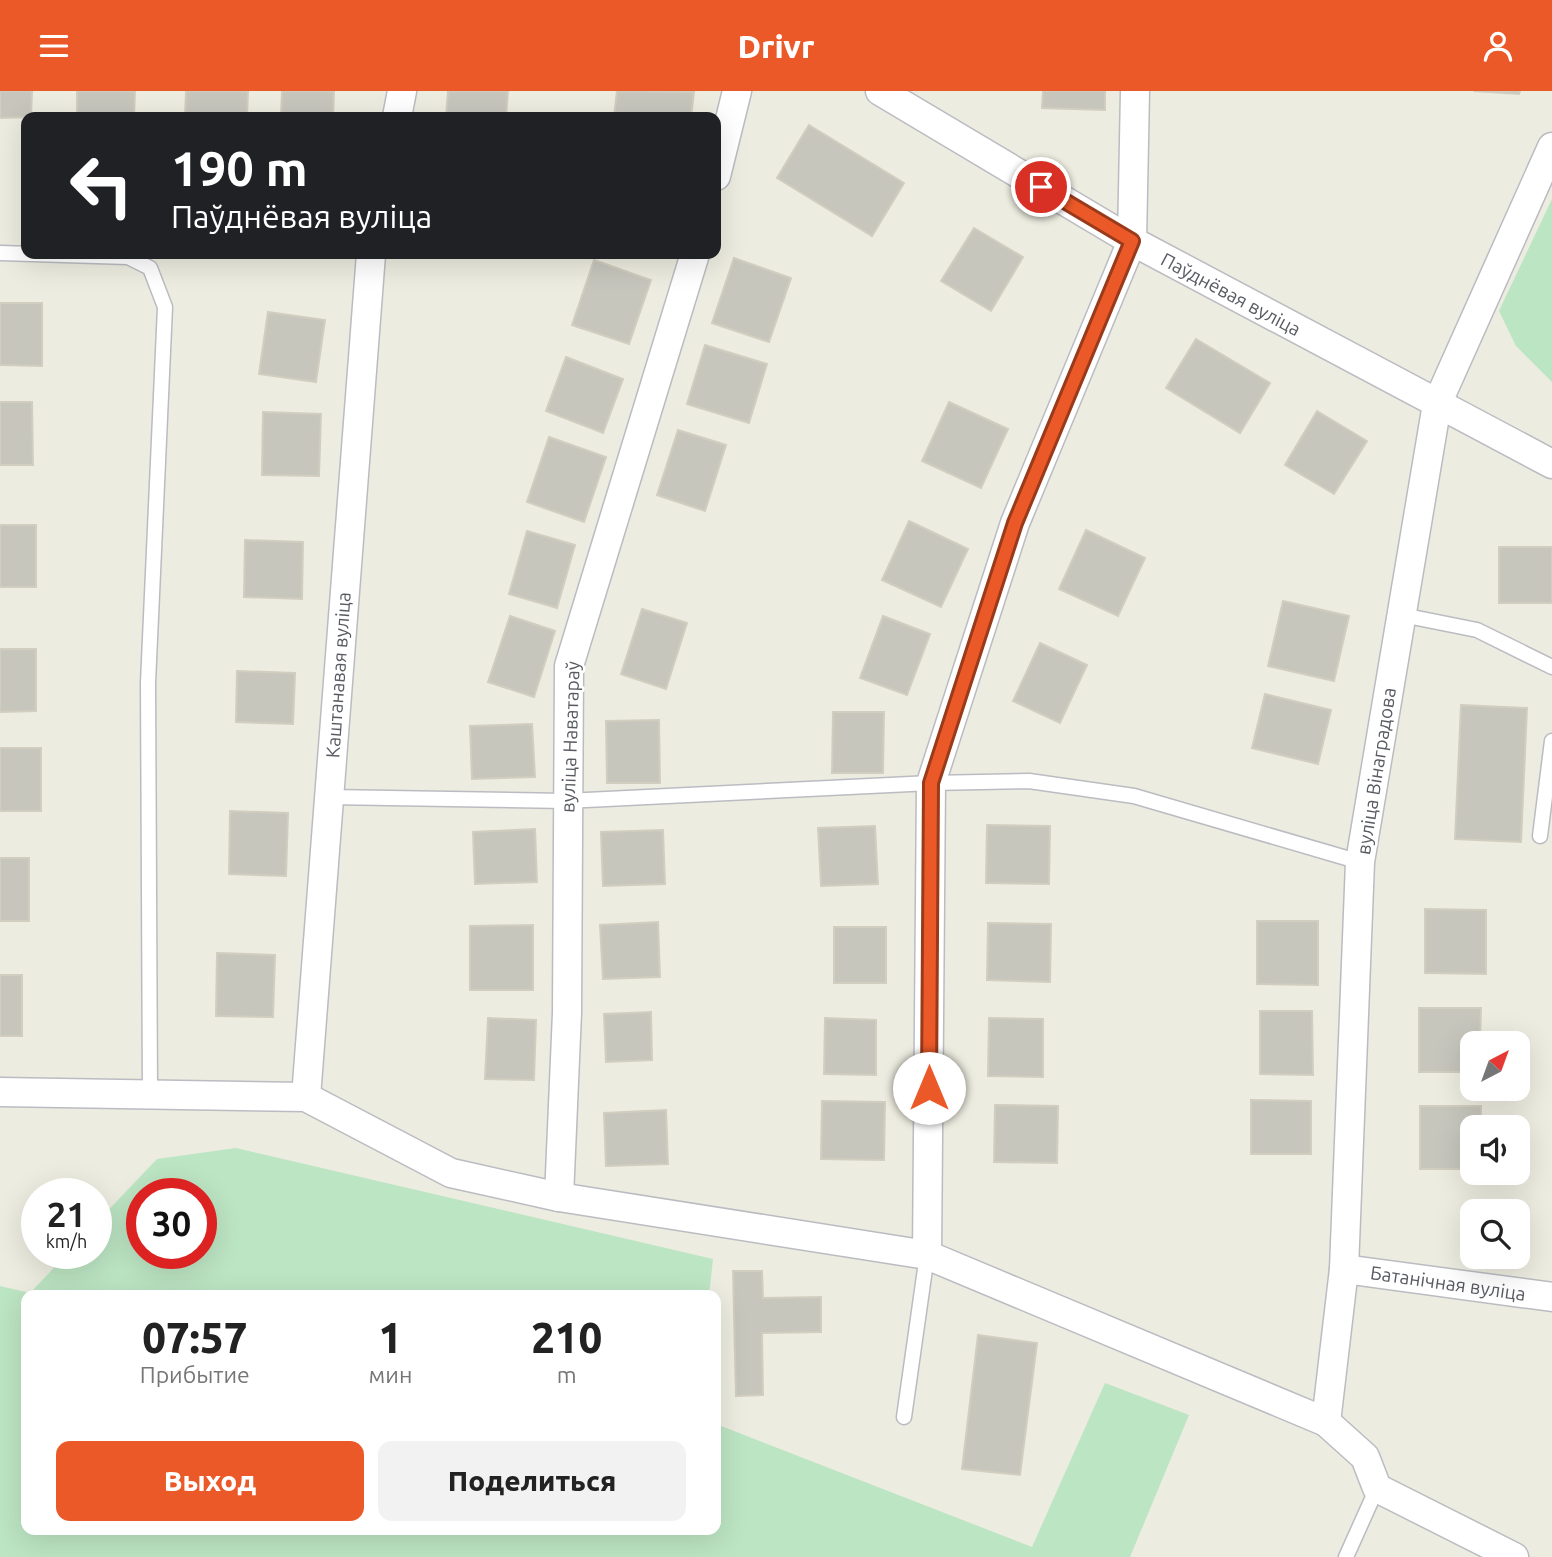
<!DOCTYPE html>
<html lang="ru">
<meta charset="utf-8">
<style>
body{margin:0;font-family:Ubuntu,sans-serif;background:#f2f2f2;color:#222;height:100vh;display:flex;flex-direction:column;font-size:26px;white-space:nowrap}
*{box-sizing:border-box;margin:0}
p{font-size:23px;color:#767676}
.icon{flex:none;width:38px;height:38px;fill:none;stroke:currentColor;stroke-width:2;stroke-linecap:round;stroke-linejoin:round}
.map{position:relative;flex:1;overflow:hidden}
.drawer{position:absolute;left:21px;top:1199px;width:700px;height:245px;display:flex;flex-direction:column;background:#fff;border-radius:14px;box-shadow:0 7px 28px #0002}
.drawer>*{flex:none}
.hud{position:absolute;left:21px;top:21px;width:700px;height:147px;border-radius:14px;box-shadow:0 7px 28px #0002;background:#202124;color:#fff;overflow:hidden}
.needle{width:46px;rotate:41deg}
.controls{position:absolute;left:1460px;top:940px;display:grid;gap:14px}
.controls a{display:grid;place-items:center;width:70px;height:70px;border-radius:14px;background:#fff;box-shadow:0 7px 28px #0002;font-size:35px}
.speed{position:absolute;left:21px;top:1087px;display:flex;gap:14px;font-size:35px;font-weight:700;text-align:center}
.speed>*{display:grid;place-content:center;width:91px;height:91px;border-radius:50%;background:#fff;box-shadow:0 7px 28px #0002;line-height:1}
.speed small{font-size:18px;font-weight:400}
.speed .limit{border:10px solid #d22;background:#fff;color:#111}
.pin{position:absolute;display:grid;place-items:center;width:60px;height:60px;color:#fff;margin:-30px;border:4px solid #fff;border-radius:50%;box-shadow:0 2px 7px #0007}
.me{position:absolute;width:77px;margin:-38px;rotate:0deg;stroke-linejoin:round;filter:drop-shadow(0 0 5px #0008)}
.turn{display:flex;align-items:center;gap:24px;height:147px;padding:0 35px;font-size:32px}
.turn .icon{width:91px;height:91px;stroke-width:2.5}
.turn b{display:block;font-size:49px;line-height:60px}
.eta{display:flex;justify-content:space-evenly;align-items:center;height:119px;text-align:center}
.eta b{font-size:42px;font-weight:800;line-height:49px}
.action{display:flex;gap:14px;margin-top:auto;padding:14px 35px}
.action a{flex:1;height:80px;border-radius:14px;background:#eb5928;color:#fff;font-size:28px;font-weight:800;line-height:80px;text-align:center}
.action a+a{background:#f2f2f2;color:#222}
header{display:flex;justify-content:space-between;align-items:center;height:91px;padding:0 35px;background:#eb5928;color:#fff;font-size:32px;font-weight:800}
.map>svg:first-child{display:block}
</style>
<header><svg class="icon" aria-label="menu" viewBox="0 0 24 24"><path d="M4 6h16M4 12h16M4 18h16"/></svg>Drivr<svg class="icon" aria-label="person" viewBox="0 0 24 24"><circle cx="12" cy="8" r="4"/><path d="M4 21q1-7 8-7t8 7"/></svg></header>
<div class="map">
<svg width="1552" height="1466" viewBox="0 0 1552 1466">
<rect width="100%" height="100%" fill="#ecece0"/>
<!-- green -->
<g fill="#bce5c3" fill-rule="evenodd">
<path d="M 1552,108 L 1552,291 L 1516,255 L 1499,220 Z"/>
<path d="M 236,1057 L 713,1168 L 709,1204 L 26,1204 L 26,1438 L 716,1438 L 716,1333 L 1032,1456 L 1105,1292 L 1189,1324 L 1130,1466 L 0,1466 L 0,1195 L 30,1202 L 68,1162 L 96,1162 L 96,1132 L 157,1068 ZM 142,1102 L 201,1102 L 201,1162 L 142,1162 Z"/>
</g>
<!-- building -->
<g fill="#c7c6bd" stroke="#d1cebf" stroke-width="2">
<path d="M 0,0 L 32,0 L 31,26 L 0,27 Z"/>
<path d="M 77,0 L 135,0 L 134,26 L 77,26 Z"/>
<path d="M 186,0 L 248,0 L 247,26 L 185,26 Z"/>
<path d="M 282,0 L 334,0 L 333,26 L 281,26 Z"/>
<path d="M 448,0 L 508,0 L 506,26 L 446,26 Z"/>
<path d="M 617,0 L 694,1 L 691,26 L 614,26 Z"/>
<path d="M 1043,0 L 1105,0 L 1105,19 L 1042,17 Z"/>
<path d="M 1474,0 L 1520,0 L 1519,3 Z"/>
<path d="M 809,34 L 904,92 L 872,145 L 777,87 Z"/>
<path d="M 974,137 L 1023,166 L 991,220 L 941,190 Z"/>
<path d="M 734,167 L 791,187 L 769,251 L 712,232 Z"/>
<path d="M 594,169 L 651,189 L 629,253 L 572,234 Z"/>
<path d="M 0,212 L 42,212 L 42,275 L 0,274 Z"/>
<path d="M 268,221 L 325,229 L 316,291 L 259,283 Z"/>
<path d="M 1196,248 L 1270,292 L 1240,342 L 1166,297 Z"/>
<path d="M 705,254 L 767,273 L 749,332 L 687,313 Z"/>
<path d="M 566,266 L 623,288 L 603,342 L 546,320 Z"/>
<path d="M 0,311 L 32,311 L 33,374 L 0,374 Z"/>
<path d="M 949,311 L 1008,338 L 981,397 L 922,370 Z"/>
<path d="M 1317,320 L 1367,350 L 1334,403 L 1285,374 Z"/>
<path d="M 263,321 L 321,323 L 319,385 L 262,384 Z"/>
<path d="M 678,339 L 726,354 L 705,420 L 657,404 Z"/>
<path d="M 549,346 L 606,366 L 584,431 L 527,411 Z"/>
<path d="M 909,430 L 968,458 L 941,516 L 882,489 Z"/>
<rect x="0" y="434" width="36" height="62"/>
<path d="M 1086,439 L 1145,467 L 1118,525 L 1059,498 Z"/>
<path d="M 527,440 L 575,454 L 557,517 L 509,503 Z"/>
<path d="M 245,449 L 303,451 L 302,508 L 244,506 Z"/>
<rect x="1499" y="456" width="53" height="56"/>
<path d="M 1283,510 L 1349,525 L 1334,590 L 1268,575 Z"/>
<path d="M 642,518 L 687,532 L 666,598 L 621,583 Z"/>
<path d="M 510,525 L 555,540 L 534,606 L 488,591 Z"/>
<path d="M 883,525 L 930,543 L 907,604 L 860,587 Z"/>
<path d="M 1040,552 L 1087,574 L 1060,632 L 1013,610 Z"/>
<path d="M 0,558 L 36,558 L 36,620 L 0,621 Z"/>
<path d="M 237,580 L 295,582 L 293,633 L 236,631 Z"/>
<path d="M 1265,603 L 1331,619 L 1318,673 L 1252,657 Z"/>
<path d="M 1461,614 L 1527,617 L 1521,751 L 1455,748 Z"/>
<path d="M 833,621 L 884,621 L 883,682 L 832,682 Z"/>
<path d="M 659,629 L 660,692 L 607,692 L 606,630 Z"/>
<path d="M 532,633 L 535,686 L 472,688 L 470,635 Z"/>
<rect x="0" y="657" width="41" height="63"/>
<path d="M 230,720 L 288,722 L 286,785 L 229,783 Z"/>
<path d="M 987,734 L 1050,735 L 1049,793 L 986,792 Z"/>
<path d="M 875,735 L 878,793 L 821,795 L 818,737 Z"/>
<path d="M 535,738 L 537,791 L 475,793 L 473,741 Z"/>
<path d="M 663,739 L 665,793 L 603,795 L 601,741 Z"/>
<rect x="0" y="767" width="29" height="63"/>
<path d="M 1425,818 L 1486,819 L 1486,883 L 1425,882 Z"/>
<path d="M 1257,830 L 1318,830 L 1318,894 L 1257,893 Z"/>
<path d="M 658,831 L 660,886 L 603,888 L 600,834 Z"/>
<path d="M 988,832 L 1051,833 L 1050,891 L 987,889 Z"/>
<path d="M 533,834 L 533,899 L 470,899 L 470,835 Z"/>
<rect x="834" y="836" width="52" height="56"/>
<path d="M 217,862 L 275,864 L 273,926 L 216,925 Z"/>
<rect x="0" y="884" width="22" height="61"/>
<path d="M 1419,917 L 1481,917 L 1480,952 L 1472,952 L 1472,981 L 1419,981 Z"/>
<path d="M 1260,920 L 1312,920 L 1313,984 L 1260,983 Z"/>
<path d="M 651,921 L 652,969 L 606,971 L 604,923 Z"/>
<path d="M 488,927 L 536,929 L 534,989 L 485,988 Z"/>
<path d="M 825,927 L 876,929 L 876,984 L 824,983 Z"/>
<path d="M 989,927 L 1043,928 L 1043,986 L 988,985 Z"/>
<path d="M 1251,1009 L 1311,1010 L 1311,1063 L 1251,1063 Z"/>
<path d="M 822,1010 L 885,1011 L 884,1069 L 821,1068 Z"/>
<path d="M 995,1014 L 1058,1015 L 1057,1072 L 994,1071 Z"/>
<path d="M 1420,1015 L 1481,1015 L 1481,1036 L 1472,1036 L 1472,1078 L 1420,1078 Z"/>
<path d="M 666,1019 L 668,1073 L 606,1075 L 604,1022 Z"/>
<path d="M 733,1180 L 762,1180 L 763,1207 L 821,1206 L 821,1241 L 762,1242 L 763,1304 L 736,1305 Z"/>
<path d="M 978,1244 L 1037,1252 L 1020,1384 L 962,1378 Z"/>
</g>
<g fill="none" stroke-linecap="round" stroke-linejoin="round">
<!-- service casing -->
<g stroke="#bbbcc2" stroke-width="17">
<g id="service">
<path d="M 0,162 L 128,166 L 150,177 L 165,216 L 148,592 L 150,1003"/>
<path d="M 1402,524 L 1477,539 L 1552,576"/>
<path d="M 329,706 L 566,710 L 931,692 L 1029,690 L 1134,705 L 1360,771"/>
<path d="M 1540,745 L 1552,650"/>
<path d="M 904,1326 L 927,1164"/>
<path d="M 1346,1466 L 1377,1397"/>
</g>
</g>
<!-- minor casing -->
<g stroke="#bbbcc2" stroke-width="31">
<g id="minor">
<path d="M 880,0 L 1132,150 L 1552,373"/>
<path d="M 397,26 L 402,0"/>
<path d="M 716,85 L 737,0"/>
<path d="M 0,1001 L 306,1006 L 451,1082 L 559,1106 L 927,1164 L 1326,1331 L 1365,1366 L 1377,1397 L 1514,1466"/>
<path d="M 306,1006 L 371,163"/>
<path d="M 559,1106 L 567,922 L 569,575 L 695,163"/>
<path d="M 927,1164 L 931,692 L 1015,432 L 1132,150 L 1135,0"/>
<path d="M 1344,1178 L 1552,1206"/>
<path d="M 1326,1331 L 1344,1178 L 1360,771 L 1437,313 L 1552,56"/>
</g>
</g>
<!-- service -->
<use href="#service" stroke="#fff" stroke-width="14"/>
<!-- minor -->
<use href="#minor" stroke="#fff" stroke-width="28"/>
</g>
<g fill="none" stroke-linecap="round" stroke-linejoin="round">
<!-- route casing -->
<g stroke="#993a1a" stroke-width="18">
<path id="route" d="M 929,997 L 931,692 L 1015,432 L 1132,150 L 1041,96"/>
</g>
<!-- route -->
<use href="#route" stroke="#eb5928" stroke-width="12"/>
</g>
<g text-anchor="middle" stroke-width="5" stroke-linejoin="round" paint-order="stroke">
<!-- street labels -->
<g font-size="19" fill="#595b62" stroke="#fff">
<text transform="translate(1231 203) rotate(28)" y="7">Паўднёвая вуліца</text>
<text transform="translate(338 584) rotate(-86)" y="7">Каштанавая вуліца</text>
<text transform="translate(570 646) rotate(-88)" y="7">вуліца Наватараў</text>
<text transform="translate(1376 680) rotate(-81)" y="7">вуліца Вінаградова</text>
<text transform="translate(1448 1192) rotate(8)" y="7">Батанічная вуліца</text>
</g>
</g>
</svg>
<div class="controls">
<a><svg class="needle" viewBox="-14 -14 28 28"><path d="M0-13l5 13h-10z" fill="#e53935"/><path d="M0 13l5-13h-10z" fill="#767676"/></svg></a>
<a><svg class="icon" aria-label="sound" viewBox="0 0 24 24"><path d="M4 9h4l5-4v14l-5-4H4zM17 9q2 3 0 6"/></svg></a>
<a><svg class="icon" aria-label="search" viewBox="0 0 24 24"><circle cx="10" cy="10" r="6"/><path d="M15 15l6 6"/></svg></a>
</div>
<div class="speed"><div>21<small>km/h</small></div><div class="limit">30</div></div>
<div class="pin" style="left:1041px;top:96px;background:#d93025"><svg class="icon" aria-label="arrive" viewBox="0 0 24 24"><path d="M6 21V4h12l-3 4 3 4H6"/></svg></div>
<svg class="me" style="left:929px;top:997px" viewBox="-20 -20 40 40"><circle r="19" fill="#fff"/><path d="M0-13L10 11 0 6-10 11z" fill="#eb5928"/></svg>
<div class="hud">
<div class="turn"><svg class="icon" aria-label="left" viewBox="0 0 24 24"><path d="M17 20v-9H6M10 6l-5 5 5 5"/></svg><div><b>190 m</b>Паўднёвая вуліца</div></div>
</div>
<section class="drawer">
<div class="eta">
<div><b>07:57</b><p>Прибытие</p></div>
<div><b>1</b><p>мин</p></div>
<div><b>210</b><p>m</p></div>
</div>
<div class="action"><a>Выход</a><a>Поделиться</a></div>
</section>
</div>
